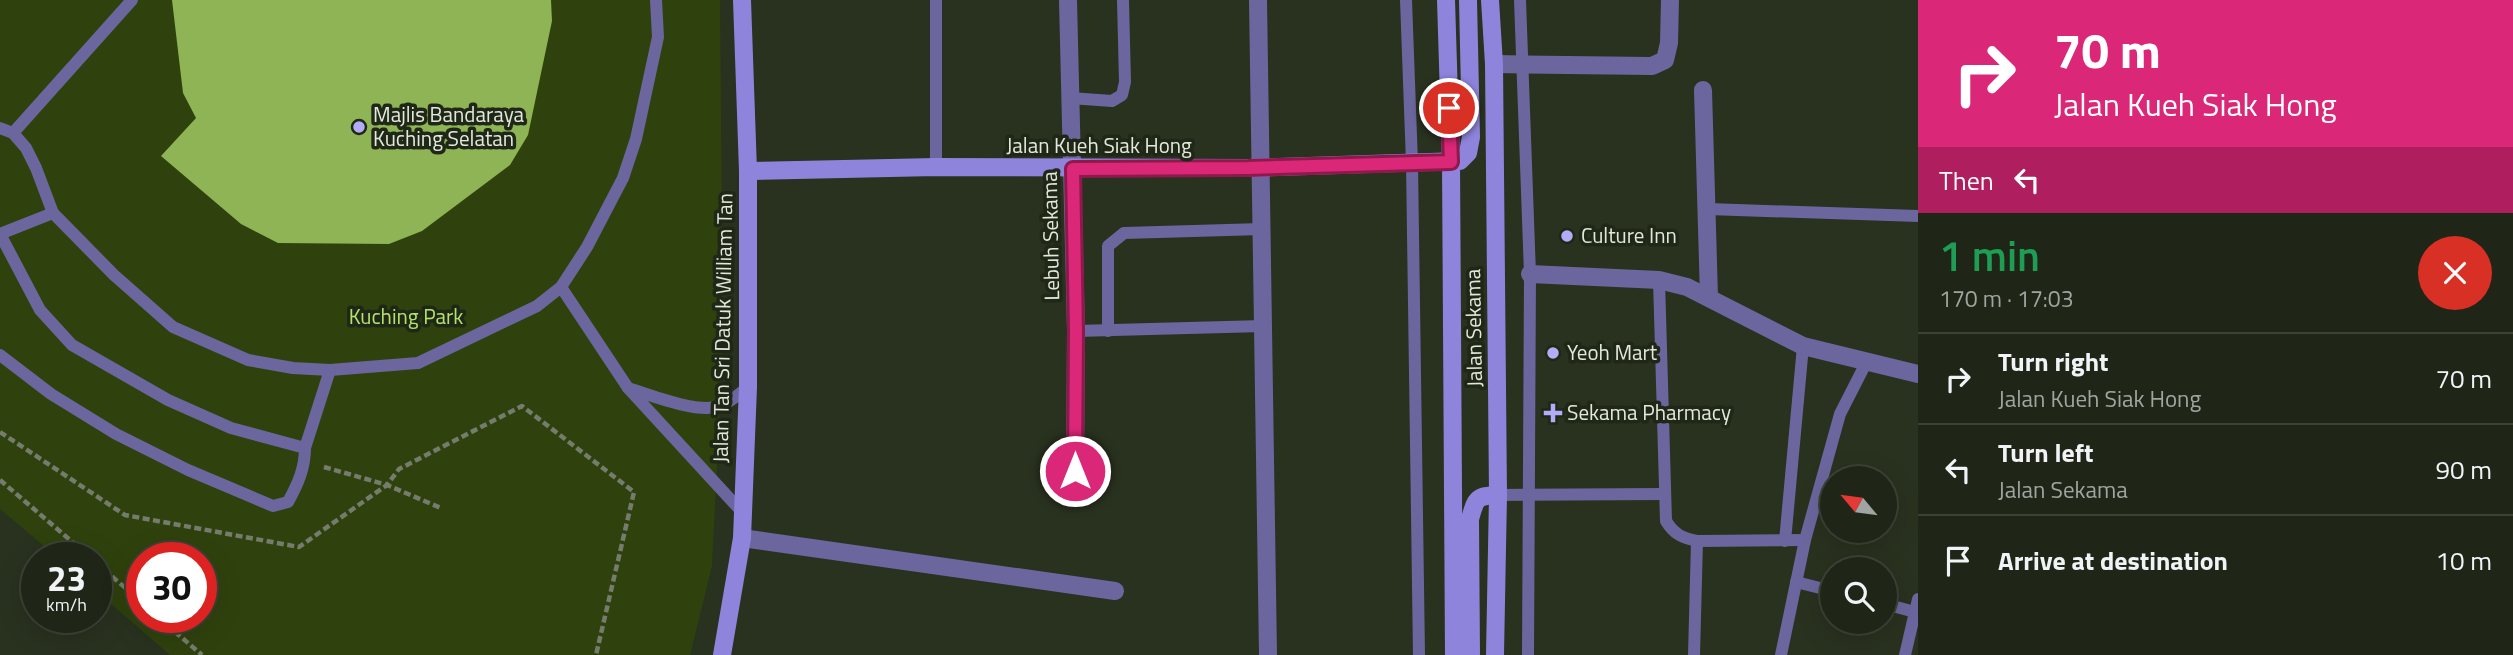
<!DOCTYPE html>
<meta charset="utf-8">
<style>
body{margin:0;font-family:"Titillium Web",sans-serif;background:#272d20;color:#f1f3f6;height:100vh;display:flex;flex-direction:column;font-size:26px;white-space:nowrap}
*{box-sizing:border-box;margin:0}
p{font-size:23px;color:#a1a5a1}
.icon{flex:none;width:38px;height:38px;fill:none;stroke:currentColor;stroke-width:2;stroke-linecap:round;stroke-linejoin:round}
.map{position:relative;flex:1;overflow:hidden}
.panel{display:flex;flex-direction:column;background:#1f2517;width:595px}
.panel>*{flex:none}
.banner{background:#db2777;color:#fff;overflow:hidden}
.needle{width:46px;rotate:299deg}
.controls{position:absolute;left:1820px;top:466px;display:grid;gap:14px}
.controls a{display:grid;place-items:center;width:77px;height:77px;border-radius:50%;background:#1f2517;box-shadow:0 7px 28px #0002,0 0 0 2px #3c4236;font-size:35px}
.speed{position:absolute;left:21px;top:542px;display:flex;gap:14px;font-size:35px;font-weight:700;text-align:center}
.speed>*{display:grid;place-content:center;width:91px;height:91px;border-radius:50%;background:#1f2517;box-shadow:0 7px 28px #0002,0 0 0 2px #3c4236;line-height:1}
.speed small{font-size:18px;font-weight:400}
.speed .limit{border:10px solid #d22;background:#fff;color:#111}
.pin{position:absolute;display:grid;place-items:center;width:60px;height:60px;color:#fff;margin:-30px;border:4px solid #fff;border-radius:50%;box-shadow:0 2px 7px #0007}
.me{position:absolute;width:77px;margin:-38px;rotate:0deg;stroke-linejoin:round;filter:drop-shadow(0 0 5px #0008)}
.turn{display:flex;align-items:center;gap:24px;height:147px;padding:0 21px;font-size:32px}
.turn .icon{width:91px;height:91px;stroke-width:2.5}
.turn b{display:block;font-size:49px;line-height:60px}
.then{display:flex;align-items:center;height:66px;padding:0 21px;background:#0003;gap:14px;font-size:26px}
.round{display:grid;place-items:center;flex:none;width:74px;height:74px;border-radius:37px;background:#272d20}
.head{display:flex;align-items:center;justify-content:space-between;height:119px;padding:0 21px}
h1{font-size:42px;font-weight:600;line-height:52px;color:#1e9e55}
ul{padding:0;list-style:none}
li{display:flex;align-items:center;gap:21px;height:91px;padding:0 21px;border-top:2px solid #3c4236}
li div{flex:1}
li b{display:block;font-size:26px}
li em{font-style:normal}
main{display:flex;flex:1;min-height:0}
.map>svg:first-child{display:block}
</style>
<main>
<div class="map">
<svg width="1918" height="655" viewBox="0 0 1918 655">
<rect width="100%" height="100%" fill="#29311f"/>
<!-- green -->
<path fill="#2f420d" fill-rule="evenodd" d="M 0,0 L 720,0 L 723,346 L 712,566 L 690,655 L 170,655 L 96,591 L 96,558 L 58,558 L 0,509 ZM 142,558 L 201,558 L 201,618 L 142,618 Z"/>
<!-- building -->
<path fill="#8eb456" d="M 172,0 L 551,0 L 552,21 L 528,135 L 510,165 L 422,231 L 389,244 L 278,243 L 241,224 L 161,156 L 196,118 L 183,93 Z"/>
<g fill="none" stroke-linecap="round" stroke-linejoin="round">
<!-- path -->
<g stroke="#757c6d" stroke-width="4.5" stroke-dasharray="7 3.5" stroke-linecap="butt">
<path d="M 0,432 L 125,515 L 299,547 L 387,485 L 399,469 L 522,406 L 634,492 L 596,655"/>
<path d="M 324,467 L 387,485 L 441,508"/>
<path d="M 0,480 L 91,558"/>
<path d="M 96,563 L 142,602"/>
<path d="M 159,618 L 202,655"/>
</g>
<!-- lane -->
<g stroke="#6b669d" stroke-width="12">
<path d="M 936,0 L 936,167"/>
<path d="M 1406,0 L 1412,163 L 1419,655"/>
<path d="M 1520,0 L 1530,274 L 1528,655"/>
<path d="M 1070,98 L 1112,101 L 1122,95 L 1125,82 L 1123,0"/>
<path d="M 0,128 L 13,133 L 26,148 L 36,168 L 53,213 L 114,275 L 173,327 L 248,360 L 293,368 L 330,370 L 418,363 L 537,306 L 561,287 L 587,247 L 623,178 L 636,139 L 658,37 L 656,0"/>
<path d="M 13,133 L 132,0"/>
<path d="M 1708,209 L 1918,216"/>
<path d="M 0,234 L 53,213"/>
<path d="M 1659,280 L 1666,521 C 1674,534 1682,538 1697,541 L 1805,540"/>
<path d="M 561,287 L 628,388 L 743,513"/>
<path d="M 1076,331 L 1263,326"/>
<path d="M 1108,331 L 1108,246 L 1124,233 L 1262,229"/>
<path d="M 0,355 L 51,394 L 116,434 L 188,470 L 273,506 L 288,502 C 298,484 305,468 305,448 L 231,428 L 168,400 L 72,345 L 40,310 L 0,234"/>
<path d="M 628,388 C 650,395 698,414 720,406 C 730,403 740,393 748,387"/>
<path d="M 305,448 L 330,370"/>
<path d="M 1498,495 L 1664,494"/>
<path d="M 1785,541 L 1803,346"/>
<path d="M 1796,582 L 1832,591"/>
<path d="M 1885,604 L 1915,612"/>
<path d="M 1694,655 L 1697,541"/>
<path d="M 1781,655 L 1805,540 L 1840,414 L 1867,361"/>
<path d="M 1905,655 L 1918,599"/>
</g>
<!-- street -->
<g stroke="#6b669d" stroke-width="18">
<path d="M 1068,0 L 1076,331 L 1075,471"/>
<path d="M 1258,0 L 1268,655"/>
<path d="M 1494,64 L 1652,66 L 1665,60 L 1669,43 L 1670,0"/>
<path d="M 1703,90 L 1709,297"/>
<path d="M 1530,274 L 1659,280 L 1687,287 L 1803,346 L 1918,374"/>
<path d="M 742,538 L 1115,591"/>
</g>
<!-- secondary -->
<g stroke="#8e84dc" stroke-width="18">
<path d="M 1446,0 L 1451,162 L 1454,655"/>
<path d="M 1490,0 L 1494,64 L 1498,495 L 1495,655"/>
<path d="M 748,171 L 936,167 L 1248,168 L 1460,161 L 1468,153 L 1471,137 L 1468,0"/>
<path d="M 722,655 L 742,538 L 748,387 L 748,171 L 742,0"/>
<path d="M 1471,655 L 1470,519 C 1476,498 1476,496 1498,495"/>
</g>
</g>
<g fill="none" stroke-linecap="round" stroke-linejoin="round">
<!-- route casing -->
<g stroke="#8e194d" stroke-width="18">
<path id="route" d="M 1075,471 L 1076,331 L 1073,169 L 1248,168 L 1451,162 L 1449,108"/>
</g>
<!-- route -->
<use href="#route" stroke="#db2777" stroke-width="12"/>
</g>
<!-- markers -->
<g fill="#b3adf9" stroke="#1f2716" stroke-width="2.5">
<circle cx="359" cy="127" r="7"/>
<circle cx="1567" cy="236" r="7"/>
<circle cx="1553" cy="353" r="7"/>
<path d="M1549.5 402.5h7v7h7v7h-7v7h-7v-7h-7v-7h7z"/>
</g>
<g text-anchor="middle" stroke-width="7" stroke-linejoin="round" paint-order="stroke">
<!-- poi labels -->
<g font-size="21" fill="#e2e8dc" stroke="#1f2716" text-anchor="start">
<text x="373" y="122">Majlis Bandaraya<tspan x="373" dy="24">Kuching Selatan</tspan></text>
<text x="1581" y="243">Culture Inn</text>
<text x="1567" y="360">Yeoh Mart</text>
<text x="1567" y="420">Sekama Pharmacy</text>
</g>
<!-- street labels -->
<g font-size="21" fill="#e2e8dc" stroke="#1f2716">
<text x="1099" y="153">Jalan Kueh Siak Hong</text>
<text transform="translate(1051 236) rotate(-91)" y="7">Lebuh Sekama</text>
<text transform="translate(723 328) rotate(-89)" y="7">Jalan Tan Sri Datuk William Tan</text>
<text transform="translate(1474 328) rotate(-91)" y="7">Jalan Sekama</text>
</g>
<!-- park labels -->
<g font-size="21" fill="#b3e36a" stroke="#1f2716">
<text x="406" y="324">Kuching Park</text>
</g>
</g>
</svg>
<div class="controls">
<a><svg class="needle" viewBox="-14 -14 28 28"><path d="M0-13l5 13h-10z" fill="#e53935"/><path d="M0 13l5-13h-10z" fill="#a1a5a1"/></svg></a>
<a><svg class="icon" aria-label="search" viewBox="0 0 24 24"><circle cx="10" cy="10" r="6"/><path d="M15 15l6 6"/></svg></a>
</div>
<div class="speed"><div>23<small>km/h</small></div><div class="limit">30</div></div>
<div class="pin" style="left:1449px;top:108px;background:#d93025"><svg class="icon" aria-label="arrive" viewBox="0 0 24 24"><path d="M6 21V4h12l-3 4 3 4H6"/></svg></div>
<svg class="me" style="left:1075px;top:471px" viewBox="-20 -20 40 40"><circle r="17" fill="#db2777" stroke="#fff" stroke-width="3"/><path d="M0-11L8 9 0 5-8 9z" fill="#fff"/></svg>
</div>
<section class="panel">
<div class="banner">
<div class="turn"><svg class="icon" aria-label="right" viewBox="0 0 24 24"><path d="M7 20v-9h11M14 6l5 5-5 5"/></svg><div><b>70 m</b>Jalan Kueh Siak Hong</div></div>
<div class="then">Then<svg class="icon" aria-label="left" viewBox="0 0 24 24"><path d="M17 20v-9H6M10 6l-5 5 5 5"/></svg></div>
</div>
<div class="head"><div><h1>1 min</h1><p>170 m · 17:03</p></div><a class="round" style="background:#d93025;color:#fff"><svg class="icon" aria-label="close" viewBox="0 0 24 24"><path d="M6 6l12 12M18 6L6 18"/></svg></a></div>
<ul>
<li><svg class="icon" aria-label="right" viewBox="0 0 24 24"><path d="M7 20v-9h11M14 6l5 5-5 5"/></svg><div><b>Turn right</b><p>Jalan Kueh Siak Hong</p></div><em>70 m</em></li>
<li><svg class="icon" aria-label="left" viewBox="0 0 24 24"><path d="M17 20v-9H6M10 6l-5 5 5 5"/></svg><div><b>Turn left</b><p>Jalan Sekama</p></div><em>90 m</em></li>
<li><svg class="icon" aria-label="arrive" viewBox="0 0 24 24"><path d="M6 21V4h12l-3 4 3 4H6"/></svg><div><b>Arrive at destination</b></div><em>10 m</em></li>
</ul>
</section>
</main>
